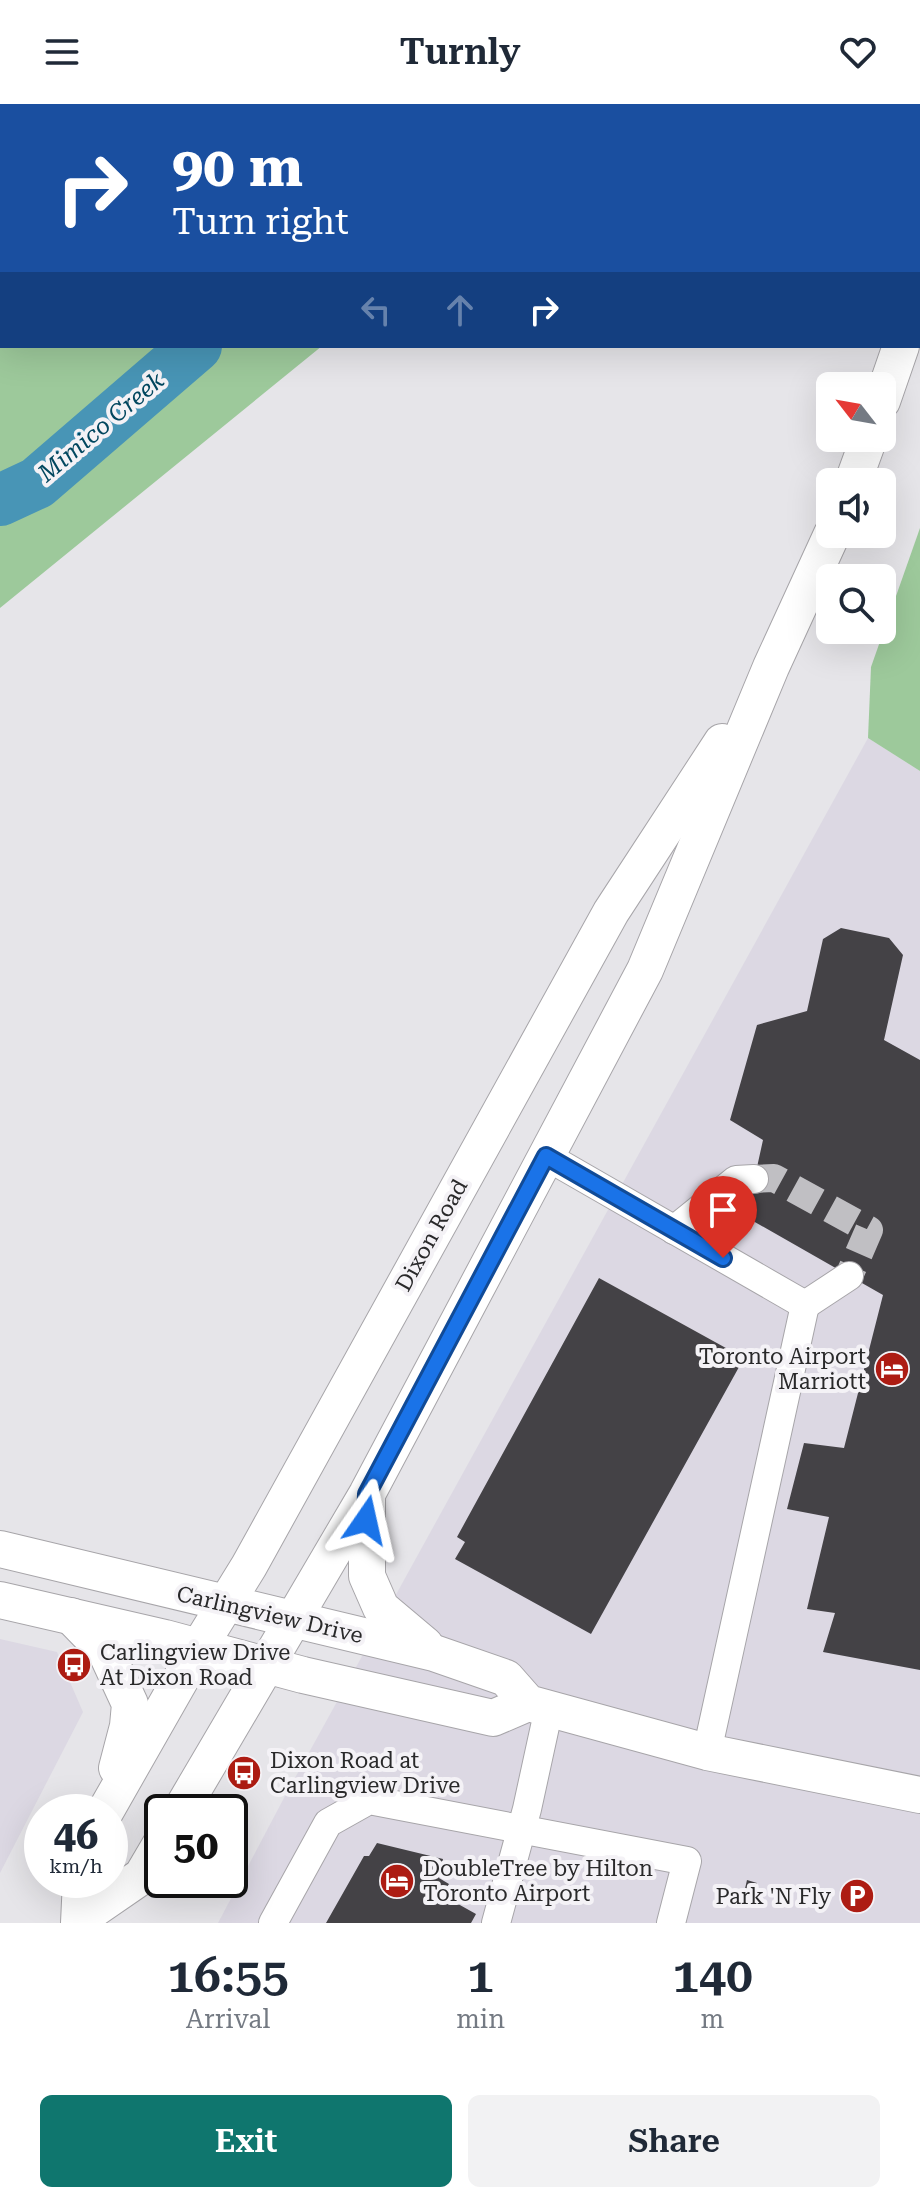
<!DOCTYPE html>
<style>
body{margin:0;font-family:"Roboto Serif",serif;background:#f2f2f3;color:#1f2937;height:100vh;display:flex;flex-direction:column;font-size:30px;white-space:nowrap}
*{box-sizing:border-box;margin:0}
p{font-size:26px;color:#747a83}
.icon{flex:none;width:44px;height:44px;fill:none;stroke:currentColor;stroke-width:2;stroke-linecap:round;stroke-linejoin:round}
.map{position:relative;height:1819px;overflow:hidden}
.drawer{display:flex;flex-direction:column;background:#fff;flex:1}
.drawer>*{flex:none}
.banner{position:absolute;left:0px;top:0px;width:920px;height:244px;box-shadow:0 8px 32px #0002;background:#1a4fa0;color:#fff;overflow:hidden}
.needle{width:52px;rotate:301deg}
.fabs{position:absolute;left:816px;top:268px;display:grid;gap:16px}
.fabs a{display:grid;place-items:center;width:80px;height:80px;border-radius:12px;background:#fff;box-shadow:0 8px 32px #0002;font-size:40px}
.speed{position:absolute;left:24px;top:1690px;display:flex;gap:16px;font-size:40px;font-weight:700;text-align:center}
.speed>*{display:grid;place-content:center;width:104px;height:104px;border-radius:50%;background:#fff;box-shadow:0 8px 32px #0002;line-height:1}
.speed small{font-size:20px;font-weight:400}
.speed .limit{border:4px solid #111;border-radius:12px;background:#fff;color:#111}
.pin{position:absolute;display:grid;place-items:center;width:68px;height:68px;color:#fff;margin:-82px -34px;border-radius:50% 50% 50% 0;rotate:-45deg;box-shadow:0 0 8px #0007}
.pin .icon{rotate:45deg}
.me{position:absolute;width:88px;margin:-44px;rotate:11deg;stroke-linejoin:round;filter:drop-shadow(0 0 6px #0008)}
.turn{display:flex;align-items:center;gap:28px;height:168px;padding:0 40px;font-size:36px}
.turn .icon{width:104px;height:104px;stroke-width:2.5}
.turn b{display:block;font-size:56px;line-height:68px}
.lanes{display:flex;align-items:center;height:76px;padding:0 40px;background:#0003;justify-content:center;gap:40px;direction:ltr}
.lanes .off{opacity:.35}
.eta{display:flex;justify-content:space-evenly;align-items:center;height:136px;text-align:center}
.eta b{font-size:48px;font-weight:600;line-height:56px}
.cta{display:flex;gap:16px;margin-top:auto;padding:16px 40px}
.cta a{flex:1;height:92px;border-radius:12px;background:#0f766e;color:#fff;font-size:32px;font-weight:600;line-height:92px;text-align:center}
.cta a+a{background:#f2f2f3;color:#1f2937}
header{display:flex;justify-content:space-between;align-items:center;height:104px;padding:0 40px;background:#fff;font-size:36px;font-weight:600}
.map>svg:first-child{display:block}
</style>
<header><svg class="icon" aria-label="menu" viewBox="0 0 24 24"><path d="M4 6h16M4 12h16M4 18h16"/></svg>Turnly<svg class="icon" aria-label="heart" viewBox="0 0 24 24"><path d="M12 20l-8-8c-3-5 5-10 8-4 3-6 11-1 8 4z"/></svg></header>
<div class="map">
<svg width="920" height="1819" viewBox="0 0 920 1819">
<rect width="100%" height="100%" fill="#e6e5e9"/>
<!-- built -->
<g fill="#dcd8e3">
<path d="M 868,634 L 920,667 L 920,1819 L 218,1819 L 285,1692 Z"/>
<path d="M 0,1535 L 57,1548 L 83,1608 L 0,1769 Z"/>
</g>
<!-- green -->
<g fill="#9dc99b">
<path d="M 0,0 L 762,0 L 2,2 L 2,242 L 322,242 L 0,504 Z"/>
<path d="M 920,424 L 920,667 L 868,634 L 871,563 Z"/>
</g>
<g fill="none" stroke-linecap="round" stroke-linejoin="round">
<!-- river -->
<g stroke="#4895b6" stroke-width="52">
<path d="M 427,2 L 429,0"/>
<path d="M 0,396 L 37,379 L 196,242"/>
</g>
</g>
<!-- building -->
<g fill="#444246">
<path d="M 841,824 L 889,834 L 903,851 L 884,936 L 920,956 L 920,1566 L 823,1548 L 835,1509 L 807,1505 L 829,1413 L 787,1405 L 804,1339 L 844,1344 L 883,1191 L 746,1113 L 763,1036 L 730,1016 L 757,921 L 807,907 L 823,835 Z"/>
<path d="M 599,1174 L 744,1254 L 591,1530 L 455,1455 L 465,1438 L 457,1433 Z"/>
<path d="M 377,1739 L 443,1755 L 439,1774 L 449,1780 L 442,1791 L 476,1810 L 471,1819 L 326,1819 L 364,1752 L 369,1752 Z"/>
<path d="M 747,1776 L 757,1779 L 751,1804 L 741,1802 Z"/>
</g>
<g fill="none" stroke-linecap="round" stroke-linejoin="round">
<!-- minor-tunnel -->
<path stroke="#c0bfc3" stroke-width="28" stroke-dasharray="28 14" stroke-linecap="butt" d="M 754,1075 L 774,1074 L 869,1126 L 849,1172"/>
<!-- minor casing -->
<g stroke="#a7a5a9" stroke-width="30">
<g id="minor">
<path d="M 546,1052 L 805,1201 L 707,1648"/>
<path d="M 674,1126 L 736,1076 L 754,1075"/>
<path d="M 805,1201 L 849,1172"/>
<path d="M 273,1819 L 328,1719 L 369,1696 L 687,1757 L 671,1819"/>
<path d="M 496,1819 L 527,1705 L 549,1604"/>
</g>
</g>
<!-- major casing -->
<g stroke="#a7a5a9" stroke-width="38">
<g id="major">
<path d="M 918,180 L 920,172"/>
<path d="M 882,297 L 901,242"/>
<path d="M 853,378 L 869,334"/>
<path d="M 367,1396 L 367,1472 L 381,1504 L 425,1541"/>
<path d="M 0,1445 L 434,1549 L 506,1574 L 528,1599 L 707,1648 L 920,1691"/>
<path d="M 0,1496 L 165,1534 L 303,1571 L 493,1614 L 528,1599"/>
<path d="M 71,1512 L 106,1548 L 130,1600 L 128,1622 L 117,1664"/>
<path d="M 105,1708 L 199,1543 L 249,1462 L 611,808 L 722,638"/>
<path d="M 180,1708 L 367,1390 L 645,866 L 771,563 L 832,430"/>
<path d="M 81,1814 L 142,1772 L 162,1738"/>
<path d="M 79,1819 L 81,1776"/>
</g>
</g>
<!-- minor -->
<use href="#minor" stroke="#fff" stroke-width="28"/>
<!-- major -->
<use href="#major" stroke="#fff" stroke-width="36"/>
</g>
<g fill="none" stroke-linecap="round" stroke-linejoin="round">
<!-- route casing -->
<g stroke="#114b97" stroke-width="20">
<path id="route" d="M 366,1416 L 367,1390 L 546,1052 L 723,1154"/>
</g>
<!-- route -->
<use href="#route" stroke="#1a73e8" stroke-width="14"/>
</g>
<!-- icons -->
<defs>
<g id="hotel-disc" transform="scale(1.8)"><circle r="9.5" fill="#ad1c13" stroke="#f4f2f6"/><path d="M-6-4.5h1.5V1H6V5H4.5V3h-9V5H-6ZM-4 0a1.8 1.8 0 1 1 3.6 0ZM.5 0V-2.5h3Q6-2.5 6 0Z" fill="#fff"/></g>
<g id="bus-disc" transform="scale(1.8)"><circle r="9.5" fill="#ad1c13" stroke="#f4f2f6"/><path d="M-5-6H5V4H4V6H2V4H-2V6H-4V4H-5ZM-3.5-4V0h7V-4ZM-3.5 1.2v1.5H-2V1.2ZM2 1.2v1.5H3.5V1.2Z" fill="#fff"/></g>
<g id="parking-disc" transform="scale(1.8)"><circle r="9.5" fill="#ad1c13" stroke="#f4f2f6"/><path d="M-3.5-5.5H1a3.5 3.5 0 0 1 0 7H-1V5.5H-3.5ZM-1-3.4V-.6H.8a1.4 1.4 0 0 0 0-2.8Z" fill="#fff"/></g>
</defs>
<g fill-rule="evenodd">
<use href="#hotel-disc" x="892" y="1265"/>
<use href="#bus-disc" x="74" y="1561"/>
<use href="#bus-disc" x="244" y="1669"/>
<use href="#hotel-disc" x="397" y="1777"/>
<use href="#parking-disc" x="857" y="1792"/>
</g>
<g text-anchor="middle" stroke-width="8" stroke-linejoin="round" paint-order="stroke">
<!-- street labels -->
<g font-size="22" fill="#29292a" stroke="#f4f2f6">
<text transform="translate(431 1131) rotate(-61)" y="8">Dixon Road</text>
<text transform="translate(270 1510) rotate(13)" y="8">Carlingview Drive</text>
</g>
<!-- poi labels -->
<g font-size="22" fill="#29292a" stroke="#f4f2f6" text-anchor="start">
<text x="866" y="1260" text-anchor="end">Toronto Airport<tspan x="866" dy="25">Marriott</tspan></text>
<text x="100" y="1556">Carlingview Drive<tspan x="100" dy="25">At Dixon Road</tspan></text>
<text x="270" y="1664">Dixon Road at<tspan x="270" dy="25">Carlingview Drive</tspan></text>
<text x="423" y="1772">DoubleTree by Hilton<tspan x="423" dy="25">Toronto Airport</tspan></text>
<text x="831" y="1800" text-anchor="end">Park 'N Fly</text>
</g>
<!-- water labels -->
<g font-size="24" font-style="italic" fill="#02475f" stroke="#f4f2f6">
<text transform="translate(101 323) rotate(-40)" y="8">Mimico Creek</text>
</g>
</g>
</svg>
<div class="fabs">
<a><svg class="needle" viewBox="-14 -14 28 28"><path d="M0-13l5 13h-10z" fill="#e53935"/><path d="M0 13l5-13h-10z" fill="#747a83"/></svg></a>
<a><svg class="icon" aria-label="sound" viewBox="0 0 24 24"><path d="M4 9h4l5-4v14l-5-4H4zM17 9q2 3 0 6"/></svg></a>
<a><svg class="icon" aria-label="search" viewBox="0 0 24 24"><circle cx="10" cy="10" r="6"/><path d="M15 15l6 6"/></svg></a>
</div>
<div class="speed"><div>46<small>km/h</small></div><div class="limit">50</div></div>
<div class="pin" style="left:723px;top:1154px;background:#d93025"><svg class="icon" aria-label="arrive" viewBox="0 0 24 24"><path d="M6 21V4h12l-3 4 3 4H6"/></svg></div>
<svg class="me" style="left:366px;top:1416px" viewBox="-20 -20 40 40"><path d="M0-17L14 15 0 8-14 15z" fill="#1a73e8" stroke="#fff" stroke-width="4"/></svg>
<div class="banner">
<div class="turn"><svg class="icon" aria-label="right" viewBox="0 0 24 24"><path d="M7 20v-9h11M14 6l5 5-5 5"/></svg><div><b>90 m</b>Turn right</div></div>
<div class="lanes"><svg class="icon off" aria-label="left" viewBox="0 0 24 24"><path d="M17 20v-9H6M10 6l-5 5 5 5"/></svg><svg class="icon off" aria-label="ahead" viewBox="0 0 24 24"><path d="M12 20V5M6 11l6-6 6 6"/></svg><svg class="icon" aria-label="right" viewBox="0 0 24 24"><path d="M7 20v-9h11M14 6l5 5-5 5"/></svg></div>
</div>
</div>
<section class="drawer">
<div class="eta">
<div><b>16:55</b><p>Arrival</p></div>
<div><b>1</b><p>min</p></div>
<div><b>140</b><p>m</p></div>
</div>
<div class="cta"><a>Exit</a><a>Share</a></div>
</section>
